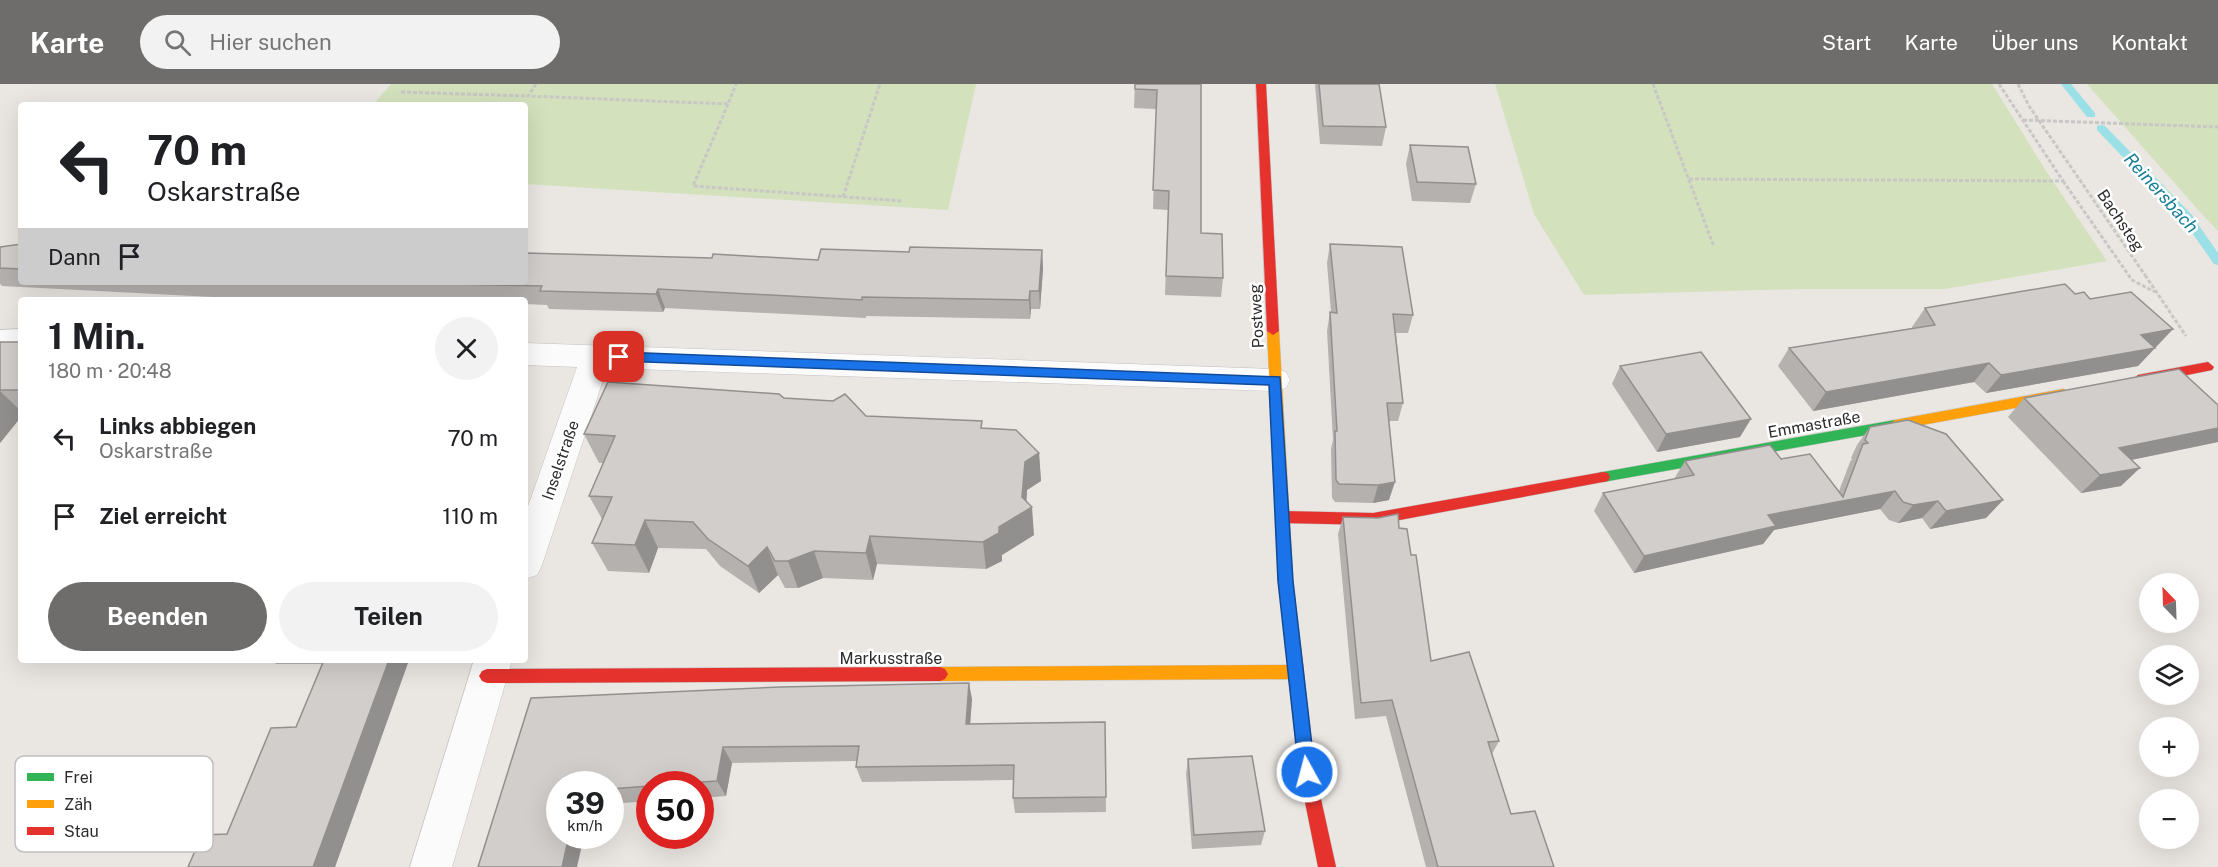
<!DOCTYPE html>
<html lang="de">
<meta charset="utf-8">
<style>
body{margin:0;font-family:"Public Sans",sans-serif;background:#f2f2f2;color:#202124;height:100vh;display:flex;flex-direction:column;font-size:22px;white-space:nowrap}
*{box-sizing:border-box;margin:0}
p{font-size:20px;color:#757577}
.icon{flex:none;width:33px;height:33px;fill:none;stroke:currentColor;stroke-width:2;stroke-linecap:round;stroke-linejoin:round}
.map{position:relative;flex:1;overflow:hidden}
.sheet{position:absolute;left:18px;top:213px;width:510px;height:366px;display:flex;flex-direction:column;background:#fff;border-radius:6px;box-shadow:0 6px 24px #0002}
.sheet>*{flex:none}
.guide{position:absolute;left:18px;top:18px;width:510px;height:183px;border-radius:6px;box-shadow:0 6px 24px #0002;background:#fff;color:#202124;overflow:hidden}
.needle{width:39px;rotate:337deg}
.buttons{position:absolute;left:2139px;top:489px;display:grid;gap:12px}
.buttons a{display:grid;place-items:center;width:60px;height:60px;border-radius:50%;background:#fff;box-shadow:0 6px 24px #0002;font-size:30px}
.speed{position:absolute;left:546px;top:687px;display:flex;gap:12px;font-size:30px;font-weight:700;text-align:center}
.speed>*{display:grid;place-content:center;width:78px;height:78px;border-radius:50%;background:#fff;box-shadow:0 6px 24px #0002;line-height:1}
.speed small{font-size:15px;font-weight:400}
.speed .limit{border:9px solid #d22;background:#fff;color:#111}
.pin{position:absolute;display:grid;place-items:center;width:51px;height:51px;color:#fff;margin:-26px;border-radius:12px;box-shadow:0 3px 9px #0006}
.me{position:absolute;width:66px;margin:-33px;rotate:353deg;stroke-linejoin:round;filter:drop-shadow(0 0 4px #0008)}
.turn{display:flex;align-items:center;gap:21px;height:126px;padding:0 30px;font-size:27px}
.turn .icon{width:78px;height:78px;stroke-width:2.5}
.turn b{display:block;font-size:42px;line-height:51px}
.then{display:flex;align-items:center;height:57px;padding:0 30px;background:#0003;gap:12px;font-size:22px}
.round{display:grid;place-items:center;flex:none;width:63px;height:63px;border-radius:32px;background:#f2f2f2}
.overview{display:flex;align-items:center;justify-content:space-between;height:102px;padding:0 30px}
h1{font-size:36px;font-weight:700;line-height:45px}
.action{display:flex;gap:12px;margin-top:auto;padding:12px 30px}
.action a{flex:1;height:69px;border-radius:36px;background:#6e6d6c;color:#fff;font-size:24px;font-weight:700;line-height:69px;text-align:center}
.action a+a{background:#f2f2f2;color:#202124}
ul{padding:0;list-style:none}
li{display:flex;align-items:center;gap:18px;height:78px;padding:0 30px}
li div{flex:1}
li b{display:block;font-size:22px}
li em{font-style:normal}
header{display:flex;align-items:center;gap:36px;box-sizing:border-box;height:84px;padding:0 30px;background:#6e6d6c;color:#fff}
header strong{font-size:28px}
nav{display:flex;gap:33px;margin-inline-start:auto;font-size:21px}
.search{width:420px;height:54px;background:#f2f2f2;display:flex;align-items:center;gap:15px;box-sizing:border-box;padding:0 21px;border-radius:33px;color:#757577;font-size:22px}
.map>svg:first-child{display:block}
</style>
<header>
<strong>Karte</strong>
<div class="search"><svg class="icon" aria-label="search" viewBox="0 0 24 24"><circle cx="10" cy="10" r="6"/><path d="M15 15l6 6"/></svg>Hier suchen</div>
<nav><a>Start</a><a>Karte</a><a>Über uns</a><a>Kontakt</a></nav>
</header>
<div class="map">
<svg width="2218" height="783" viewBox="0 0 2218 783">
<rect width="100%" height="100%" fill="#eae6e2"/>
<!-- green -->
<g fill="#d3e2bd">
<path d="M 391,0 L 976,0 L 948,126 L 525,100 L 525,21 L 373,21 Z"/>
<path d="M 1495,0 L 1992,0 L 2048,90 L 2107,177 L 1945,205 L 1802,205 L 1584,211 L 1534,130 Z"/>
<path d="M 2087,0 L 2218,0 L 2218,147 L 2201,129 Z"/>
</g>
<g fill="none" stroke-linecap="round" stroke-linejoin="round">
<!-- stream -->
<g fill="#9be0e6" fill-rule="evenodd">
<path d="M 2061,0 L 2071,0 L 2095,29 L 2095,33 L 2087,33 Z"/>
<path d="M 2101,41 L 2105,42 L 2191,130 L 2218,169 L 2218,181 L 2214,180 L 2183,136 L 2097,46 L 2097,42 Z"/>
</g>
<!-- street casing -->
<g stroke="#c4c3c2" stroke-width="1">
<g id="street">
<path d="M 21,245 L 21,267 L 0,268 L 0,246 Z"/>
<path d="M 525,259 L 1275,285 L 1286,288 L 1290,296 L 1286,304 L 1275,307 L 607,284 L 542,481 L 537,491 L 525,495 L 525,431 L 577,283 L 525,281 Z"/>
<path d="M 474,576 L 512,576 L 452,783 L 410,783 Z"/>
</g>
</g>
<!-- fast casing -->
<g stroke="#c4c3c2" stroke-width="1">
<path id="fast" d="M 1895,336 L 1902,341 L 1895,346 L 1603,398 L 1598,397 L 1596,393 L 1598,389 L 1603,388 Z"/>
</g>
<!-- slow casing -->
<g stroke="#c4c3c2" stroke-width="1">
<g id="slow">
<path d="M 1273,243 L 1279,247 L 1293,497 L 1303,581 L 1299,593 L 1294,595 L 940,597 L 935,595 L 932,590 L 935,585 L 940,583 L 1288,581 L 1279,497 L 1267,247 Z"/>
<path d="M 2064,305 L 2070,310 L 2064,315 L 1895,346 L 1888,341 L 1895,336 Z"/>
</g>
</g>
<!-- jam casing -->
<g stroke="#c4c3c2" stroke-width="1">
<g id="jam">
<path d="M 1256,0 L 1266,0 L 1279,247 L 1273,251 L 1267,247 Z"/>
<path d="M 2208,278 L 2214,283 L 2212,286 L 2138,301 L 2132,296 L 2138,291 Z"/>
<path d="M 1603,388 L 1608,389 L 1610,393 L 1608,397 L 1603,398 L 1373,441 L 1282,439 L 1277,437 L 1275,433 L 1277,429 L 1282,427 L 1373,429 Z"/>
<path d="M 1295,574 L 1300,576 L 1303,581 L 1315,688 L 1336,783 L 1318,783 L 1299,688 L 1287,581 L 1290,576 Z"/>
<path d="M 940,583 L 945,585 L 948,590 L 945,595 L 940,597 L 487,599 L 482,597 L 479,592 L 482,587 L 487,585 Z"/>
</g>
</g>
<!-- path -->
<g stroke="#c7c7c6" stroke-width="3" stroke-dasharray="4 2" stroke-linecap="butt">
<path d="M 536,0 L 528,12 L 728,20 L 736,0"/>
<path d="M 1653,0 L 1714,163"/>
<path d="M 401,8 L 528,12"/>
<path d="M 728,20 L 693,102 L 903,117"/>
<path d="M 2023,36 L 2218,43"/>
<path d="M 1689,95 L 2063,97 L 1999,0"/>
<path d="M 2063,97 L 2132,196 L 2155,208"/>
<path d="M 843,113 L 880,0"/>
<path d="M 2145,191 L 2186,252"/>
</g>
<!-- street -->
<use href="#street" fill="#fcfbfb" fill-rule="evenodd"/>
<!-- fast -->
<use href="#fast" fill="#30b455" fill-rule="evenodd"/>
<!-- slow -->
<use href="#slow" fill="#ff9f0a" fill-rule="evenodd"/>
<!-- jam -->
<use href="#jam" fill="#e5322d" fill-rule="evenodd"/>
<!-- path-bridge -->
<path stroke="#c7c7c6" stroke-width="3" stroke-dasharray="4 2" stroke-linecap="butt" d="M 2018,0 L 2029,22 L 2145,191"/>
</g>
<!-- wall -->
<g fill="#b4b1af">
<path d="M 1135,0 L 1201,0 L 1201,149 L 1223,194 L 1221,213 L 1165,211 L 1168,126 L 1153,125 L 1156,25 L 1134,24 Z"/>
<path d="M 1315,0 L 1379,0 L 1386,43 L 1382,62 L 1320,60 Z"/>
<path d="M 1410,61 L 1476,100 L 1470,119 L 1412,117 L 1406,80 Z"/>
<path d="M 21,160 L 21,198 L 525,198 L 712,174 L 818,176 L 909,168 L 1042,166 L 1043,185 L 1040,225 L 1031,225 L 1030,235 L 866,232 L 866,234 L 665,224 L 663,228 L 549,225 L 547,221 L 525,220 L 525,216 L 333,216 L 232,214 L 2,202 L 0,200 L 0,163 Z"/>
<path d="M 1330,160 L 1413,231 L 1408,249 L 1396,249 L 1403,319 L 1398,337 L 1389,337 L 1389,416 L 1373,419 L 1335,418 L 1332,414 L 1331,365 L 1333,356 L 1327,247 L 1330,228 L 1331,228 L 1327,179 Z"/>
<path d="M 2075,210 L 2173,245 L 2138,282 L 1986,309 L 1974,298 L 1813,327 L 1778,282 L 1789,264 L 1912,244 L 1912,243 L 1925,224 Z"/>
<path d="M 0,258 L 21,258 L 21,333 L 0,359 Z"/>
<path d="M 1620,282 L 1740,353 L 1657,368 L 1612,300 Z"/>
<path d="M 784,314 L 866,332 L 983,345 L 1039,369 L 1041,397 L 1027,406 L 1026,418 L 1034,451 L 1002,471 L 1002,477 L 986,485 L 877,480 L 873,496 L 823,494 L 798,504 L 785,504 L 778,491 L 759,509 L 720,482 L 706,465 L 658,464 L 649,489 L 608,487 L 592,459 L 602,435 L 589,412 L 603,379 L 599,379 L 584,350 Z"/>
<path d="M 2024,314 L 2218,321 L 2218,358 L 2132,376 L 2121,402 L 2081,409 L 2008,333 Z"/>
<path d="M 1870,343 L 2003,416 L 1986,434 L 1930,445 L 1922,434 L 1898,439 L 1889,436 L 1880,425 L 1774,446 L 1763,460 L 1634,489 L 1594,427 L 1603,409 L 1674,395 L 1685,377 L 1781,375 L 1839,407 L 1850,378 L 1852,375 L 1851,374 L 1857,361 Z"/>
<path d="M 1343,433 L 1399,444 L 1411,471 L 1431,577 L 1499,657 L 1492,670 L 1511,730 L 1554,783 L 1426,783 L 1386,632 L 1355,635 L 1338,450 Z"/>
<path d="M 272,576 L 409,576 L 335,783 L 227,750 L 296,643 L 323,580 L 276,580 Z"/>
<path d="M 531,614 L 972,615 L 970,640 L 1105,638 L 1106,728 L 1015,729 L 1013,714 L 1014,696 L 862,698 L 856,683 L 857,677 L 732,679 L 726,712 L 700,714 L 700,700 L 650,700 L 650,717 L 610,720 L 610,700 L 560,700 Z"/>
<path d="M 1188,675 L 1265,747 L 1261,761 L 1192,765 L 1186,690 Z"/>
</g>
<!-- shaded-wall -->
<g fill="#92908e">
<path d="M 1042,166 L 1043,185 L 1040,225 L 1039,207 Z"/>
<path d="M 658,205 L 665,224 L 663,228 L 656,210 Z"/>
<path d="M 1030,207 L 1031,225 L 1030,235 L 1029,216 Z"/>
<path d="M 2173,245 L 2138,282 L 1986,309 L 2001,291 L 2141,251 Z"/>
<path d="M 1989,279 L 1974,298 L 1813,327 L 1826,308 Z"/>
<path d="M 0,307 L 21,327 L 21,333 L 0,359 Z"/>
<path d="M 1751,335 L 1740,353 L 1657,368 L 1666,350 Z"/>
<path d="M 2218,344 L 2218,358 L 2101,382 L 2119,364 Z"/>
<path d="M 1039,369 L 1041,397 L 1027,406 L 1026,427 L 1032,423 L 1034,451 L 1002,471 L 1002,477 L 986,485 L 983,458 L 999,443 L 1025,378 Z"/>
<path d="M 2140,384 L 2121,402 L 2081,409 L 2100,391 Z"/>
<path d="M 1395,398 L 1389,416 L 1373,419 L 1378,401 Z"/>
<path d="M 1895,407 L 1880,425 L 1774,446 L 1763,460 L 1634,489 L 1644,472 L 1768,431 Z"/>
<path d="M 2003,416 L 1986,434 L 1930,445 L 1946,427 Z"/>
<path d="M 1938,417 L 1922,434 L 1898,439 L 1913,421 Z"/>
<path d="M 645,436 L 658,464 L 649,489 L 635,461 Z"/>
<path d="M 870,452 L 877,480 L 873,496 L 866,469 Z"/>
<path d="M 767,463 L 778,491 L 759,509 L 748,482 Z"/>
<path d="M 814,467 L 823,494 L 798,504 L 788,477 Z"/>
<path d="M 389,576 L 409,576 L 335,783 L 313,783 Z"/>
<path d="M 969,599 L 972,615 L 969,655 L 966,640 Z"/>
<path d="M 723,663 L 732,679 L 726,712 L 717,697 Z"/>
<path d="M 569,752 L 584,752 L 577,783 L 562,783 Z"/>
</g>
<!-- building -->
<g fill="#d1cecb" stroke="#92908e" stroke-width="1.5">
<path d="M 1135,0 L 1201,0 L 1201,149 L 1222,150 L 1223,194 L 1166,192 L 1169,107 L 1153,106 L 1157,6 L 1135,5 Z"/>
<path d="M 1319,0 L 1379,0 L 1386,43 L 1323,42 Z"/>
<path d="M 1410,61 L 1468,63 L 1476,100 L 1417,98 Z"/>
<path d="M 21,160 L 21,185 L 0,184 L 0,163 Z"/>
<path d="M 1330,160 L 1402,163 L 1413,231 L 1393,230 L 1403,319 L 1387,319 L 1395,398 L 1378,401 L 1339,400 L 1336,396 L 1335,347 L 1337,347 L 1330,228 L 1337,229 Z"/>
<path d="M 910,163 L 1042,166 L 1039,207 L 1030,207 L 1029,216 L 862,213 L 862,216 L 658,205 L 656,210 L 540,207 L 542,202 L 354,198 L 525,198 L 525,169 L 712,174 L 713,170 L 818,176 L 821,165 L 909,168 Z"/>
<path d="M 2065,200 L 2075,210 L 2084,208 L 2090,215 L 2131,208 L 2173,245 L 2141,251 L 2155,264 L 2001,291 L 1989,279 L 1826,308 L 1789,264 L 1935,241 L 1925,224 Z"/>
<rect x="0" y="258" width="21" height="48"/>
<path d="M 1701,268 L 1751,335 L 1666,350 L 1620,282 Z"/>
<path d="M 2179,285 L 2218,321 L 2218,344 L 2119,364 L 2140,384 L 2100,391 L 2024,314 Z"/>
<path d="M 608,298 L 779,310 L 784,314 L 833,317 L 845,310 L 866,332 L 982,337 L 981,344 L 1016,346 L 1039,369 L 1025,378 L 1022,413 L 1032,423 L 999,443 L 999,449 L 983,458 L 870,452 L 866,469 L 814,467 L 788,477 L 775,477 L 767,463 L 748,482 L 708,455 L 693,438 L 645,436 L 635,461 L 592,459 L 612,413 L 589,412 L 615,352 L 584,350 Z"/>
<path d="M 1908,336 L 1946,350 L 2003,416 L 1946,427 L 1938,417 L 1913,421 L 1903,418 L 1895,407 L 1768,431 L 1776,442 L 1644,472 L 1603,409 L 1694,391 L 1685,377 L 1770,361 L 1781,375 L 1810,370 L 1843,413 L 1863,360 L 1868,359 L 1865,356 L 1870,343 Z"/>
<path d="M 1398,430 L 1399,444 L 1407,445 L 1411,471 L 1416,471 L 1431,577 L 1469,568 L 1499,657 L 1488,658 L 1511,730 L 1535,727 L 1554,783 L 1438,783 L 1392,616 L 1361,619 L 1343,433 L 1378,434 Z"/>
<path d="M 324,576 L 389,576 L 313,783 L 188,783 L 202,751 L 227,750 L 271,644 L 296,643 Z"/>
<path d="M 969,599 L 966,640 L 1105,638 L 1106,713 L 1013,714 L 1014,681 L 856,683 L 859,662 L 723,663 L 717,697 L 670,700 L 650,700 L 650,702 L 610,705 L 610,700 L 560,700 L 560,752 L 569,752 L 562,783 L 478,783 L 531,614 L 781,603 Z"/>
<path d="M 1252,672 L 1265,747 L 1194,751 L 1188,675 Z"/>
</g>
<!-- route -->
<path fill="#1a73e8" stroke="#114b97" stroke-width="1.5" d="M 619,268 L 1280,293 L 1293,497 L 1315,688 L 1313,693 L 1307,696 L 1301,693 L 1299,688 L 1278,497 L 1269,301 L 619,277 L 613,273 Z"/>
<g text-anchor="middle" stroke-width="5" stroke-linejoin="round" paint-order="stroke">
<!-- street labels -->
<g font-size="16" fill="#2c2c2c" stroke="#fff">
<text transform="translate(2121 136) rotate(56)" y="6">Bachsteg</text>
<text transform="translate(1256 232) rotate(-93)" y="6">Postweg</text>
<text transform="translate(1814 340) rotate(-10)" y="6">Emmastraße</text>
<text transform="translate(560 376) rotate(-71)" y="6">Inselstraße</text>
<text x="891" y="580">Markusstraße</text>
</g>
<!-- water labels -->
<g font-size="18" font-style="italic" fill="#167f96" stroke="#fff">
<text transform="translate(2161 109) rotate(48)" y="6">Reinersbach</text>
</g>
</g>
<!-- legend -->
<rect x="15" y="672" width="198" height="96" rx="9" fill="#fff" stroke="#c0c0c0" stroke-width="1.5"/>
<rect x="27" y="689" width="27" height="8" fill="#30b455"/>
<rect x="27" y="716" width="27" height="8" fill="#ff9f0a"/>
<rect x="27" y="743" width="27" height="8" fill="#e5322d"/>
<g font-size="16" fill="#2c2c2c">
<text x="64" y="699">Frei</text>
<text x="64" y="726">Zäh</text>
<text x="64" y="753">Stau</text>
</g>
</svg>
<div class="buttons">
<a><svg class="needle" viewBox="-14 -14 28 28"><path d="M0-13l5 13h-10z" fill="#e53935"/><path d="M0 13l5-13h-10z" fill="#757577"/></svg></a>
<a><svg class="icon" aria-label="layers" viewBox="0 0 24 24"><path d="M12 4l9 5-9 5-9-5zM3 14l9 5 9-5"/></svg></a>
<a>+</a>
<a>−</a>
</div>
<div class="speed"><div>39<small>km/h</small></div><div class="limit">50</div></div>
<div class="pin" style="left:619px;top:273px;background:#d93025"><svg class="icon" aria-label="arrive" viewBox="0 0 24 24"><path d="M6 21V4h12l-3 4 3 4H6"/></svg></div>
<svg class="me" style="left:1307px;top:688px" viewBox="-20 -20 40 40"><circle r="17" fill="#1a73e8" stroke="#fff" stroke-width="3"/><path d="M0-11L8 9 0 5-8 9z" fill="#fff"/></svg>
<div class="guide">
<div class="turn"><svg class="icon" aria-label="left" viewBox="0 0 24 24"><path d="M17 20v-9H6M10 6l-5 5 5 5"/></svg><div><b>70 m</b>Oskarstraße</div></div>
<div class="then">Dann<svg class="icon" aria-label="arrive" viewBox="0 0 24 24"><path d="M6 21V4h12l-3 4 3 4H6"/></svg></div>
</div>
<section class="sheet">
<div class="overview"><div><h1>1 Min.</h1><p>180 m · 20:48</p></div><a class="round"><svg class="icon" aria-label="close" viewBox="0 0 24 24"><path d="M6 6l12 12M18 6L6 18"/></svg></a></div>
<ul>
<li><svg class="icon" aria-label="left" viewBox="0 0 24 24"><path d="M17 20v-9H6M10 6l-5 5 5 5"/></svg><div><b>Links abbiegen</b><p>Oskarstraße</p></div><em>70 m</em></li>
<li><svg class="icon" aria-label="arrive" viewBox="0 0 24 24"><path d="M6 21V4h12l-3 4 3 4H6"/></svg><div><b>Ziel erreicht</b></div><em>110 m</em></li>
</ul>
<div class="action"><a>Beenden</a><a>Teilen</a></div>
</section>
</div>
